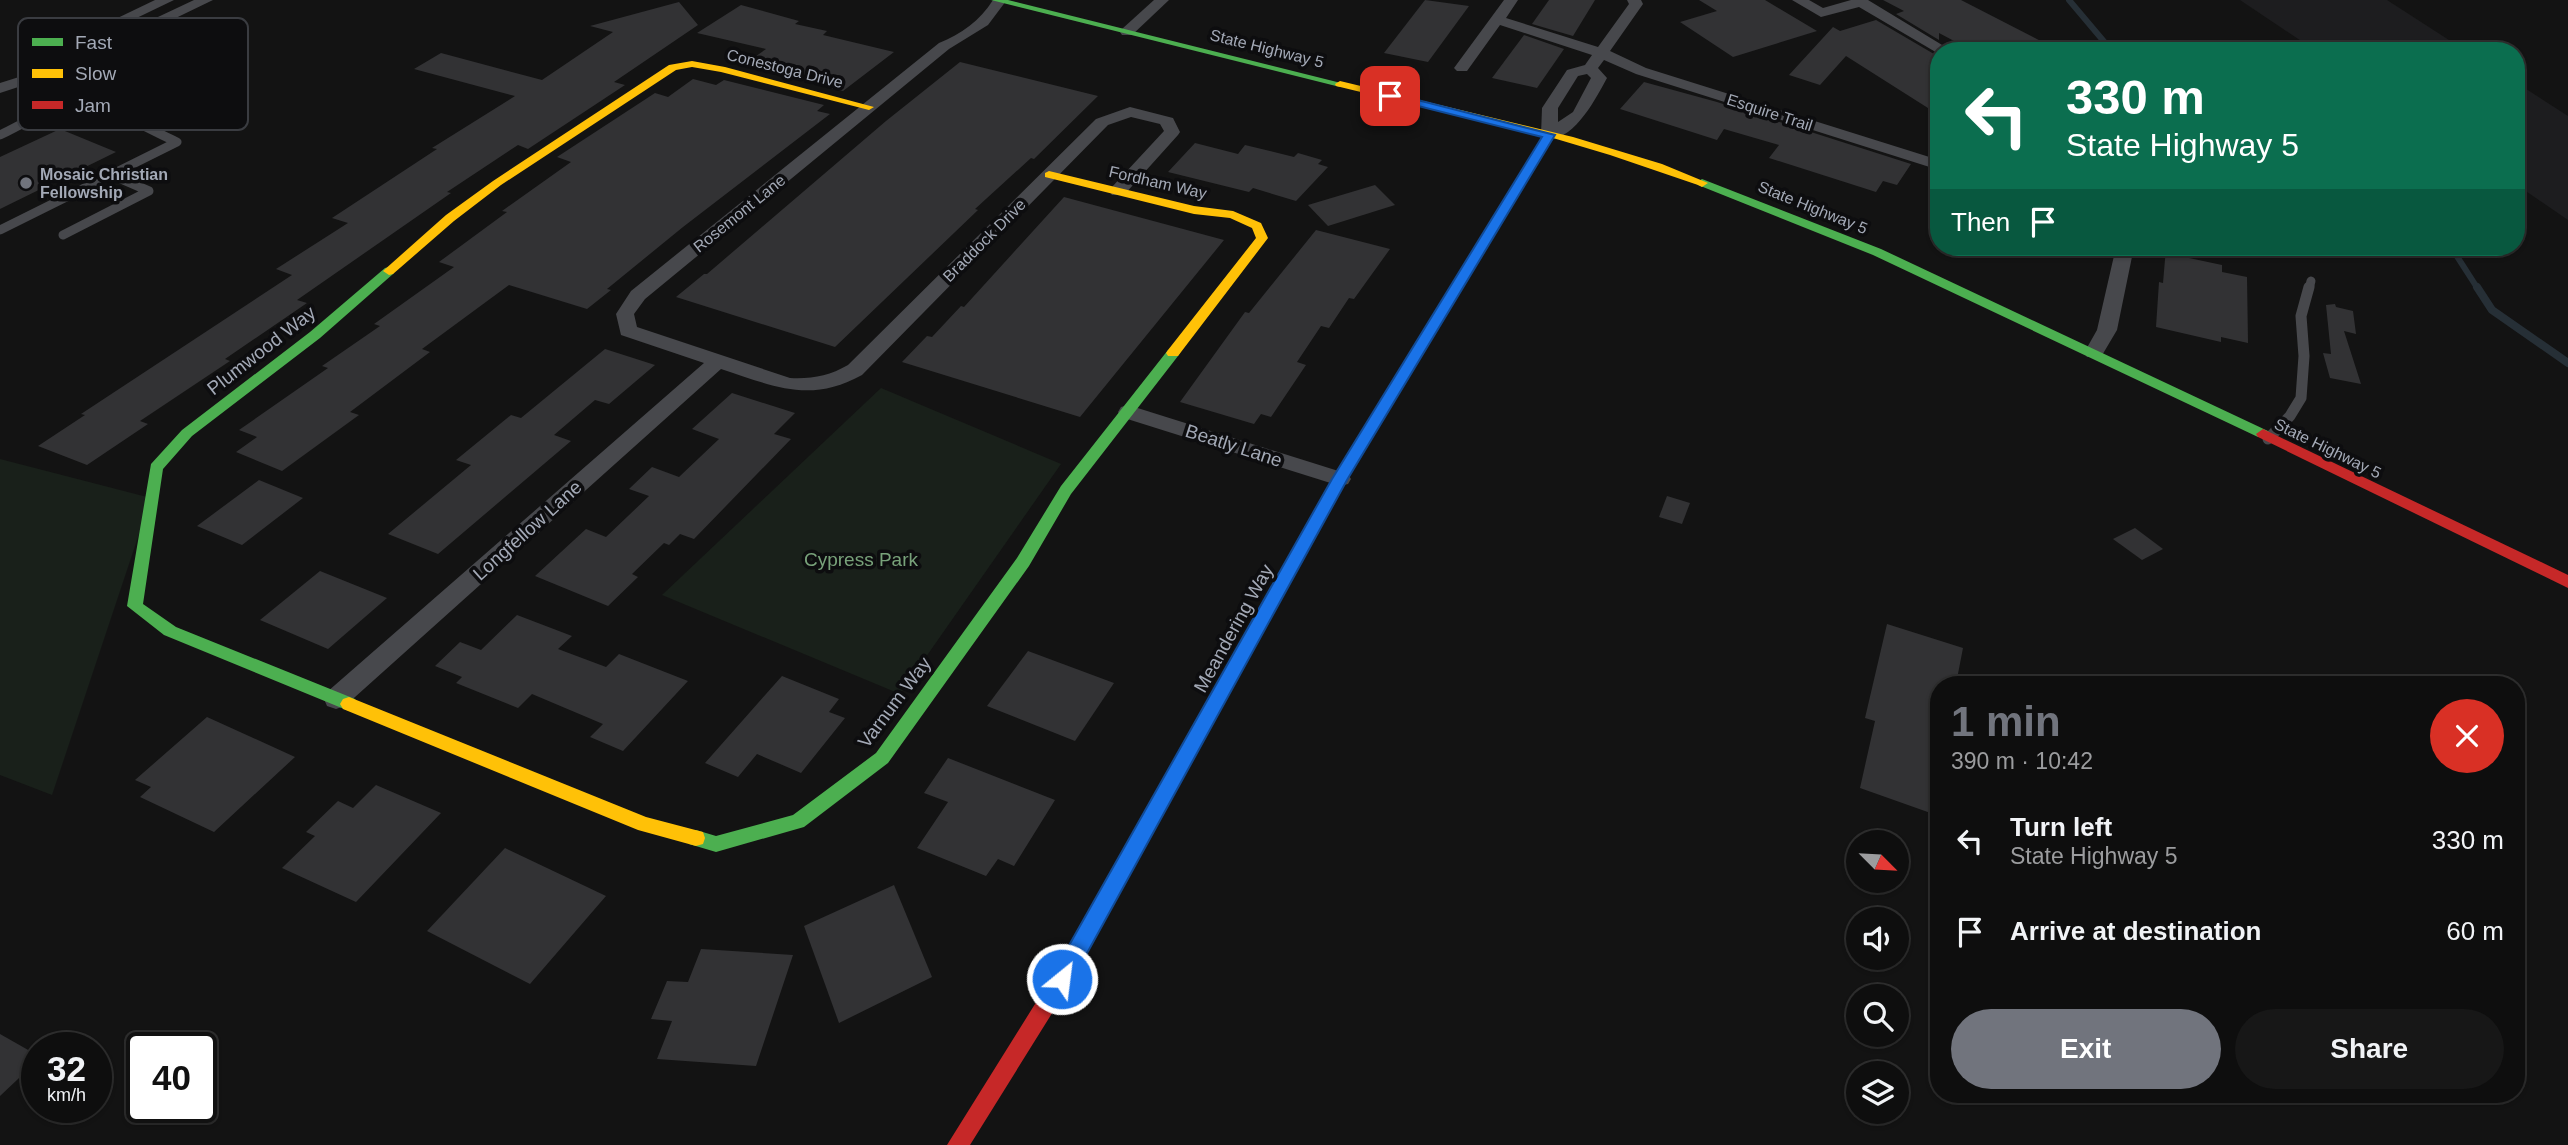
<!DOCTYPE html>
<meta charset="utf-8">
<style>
body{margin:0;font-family:Helvetica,sans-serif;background:#171717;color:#f1f3f6;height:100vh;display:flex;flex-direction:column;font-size:26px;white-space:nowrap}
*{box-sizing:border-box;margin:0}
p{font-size:23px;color:#9b9c9e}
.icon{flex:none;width:38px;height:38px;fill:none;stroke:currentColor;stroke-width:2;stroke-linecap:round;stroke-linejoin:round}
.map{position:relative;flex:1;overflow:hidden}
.side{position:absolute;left:1930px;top:676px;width:595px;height:427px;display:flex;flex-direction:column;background:#0e0e0e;border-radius:28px;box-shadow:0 2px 5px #0004,0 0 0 2px #2e2e2e}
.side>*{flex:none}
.top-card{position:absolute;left:1930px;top:42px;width:595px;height:214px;border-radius:28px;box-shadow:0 2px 5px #0004,0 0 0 2px #2e2e2e;background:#0b6e4f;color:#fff;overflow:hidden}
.needle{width:46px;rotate:114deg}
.tools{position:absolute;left:1846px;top:830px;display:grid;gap:14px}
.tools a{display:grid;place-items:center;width:63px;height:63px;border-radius:50%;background:#0e0e0e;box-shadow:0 2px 5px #0004,0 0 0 2px #2e2e2e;font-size:35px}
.speed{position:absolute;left:21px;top:1032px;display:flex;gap:14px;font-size:35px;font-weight:700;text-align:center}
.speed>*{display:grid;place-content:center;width:91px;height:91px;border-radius:50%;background:#0e0e0e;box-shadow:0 2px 5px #0004,0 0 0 2px #2e2e2e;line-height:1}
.speed small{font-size:18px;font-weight:400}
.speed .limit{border:4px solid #111;border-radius:10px;background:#fff;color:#111}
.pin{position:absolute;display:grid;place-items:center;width:60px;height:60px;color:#fff;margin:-30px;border-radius:14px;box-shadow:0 4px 10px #0006}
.me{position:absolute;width:77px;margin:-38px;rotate:29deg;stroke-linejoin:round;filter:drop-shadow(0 0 5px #0008)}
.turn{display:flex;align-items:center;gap:24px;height:147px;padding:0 21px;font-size:32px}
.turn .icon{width:91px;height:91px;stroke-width:2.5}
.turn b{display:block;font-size:49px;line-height:60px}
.then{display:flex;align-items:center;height:66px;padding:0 21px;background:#0003;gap:14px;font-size:26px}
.round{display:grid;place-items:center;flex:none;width:74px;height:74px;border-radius:37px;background:#171717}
.overview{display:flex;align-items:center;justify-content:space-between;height:119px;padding:0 21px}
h1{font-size:42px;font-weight:600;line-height:52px;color:#71747d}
.button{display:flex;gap:14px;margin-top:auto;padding:14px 21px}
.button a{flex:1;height:80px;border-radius:42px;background:#71747d;color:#fff;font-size:28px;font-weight:600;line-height:80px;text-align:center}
.button a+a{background:#171717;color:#f1f3f6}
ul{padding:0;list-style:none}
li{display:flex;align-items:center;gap:21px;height:91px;padding:0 21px}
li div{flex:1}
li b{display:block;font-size:26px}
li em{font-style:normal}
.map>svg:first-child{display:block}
</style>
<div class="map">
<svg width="2568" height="1145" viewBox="0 0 2568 1145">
<rect width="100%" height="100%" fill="#131313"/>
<!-- built -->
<g fill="#1d1d1f">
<path d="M 2240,0 L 2387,0 L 2466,51 L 2316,51 Z"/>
<path d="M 2517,83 L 2568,116 L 2568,220 L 2517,185 Z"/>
</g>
<!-- green -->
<g fill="#19201a">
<path d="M 881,388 L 1061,464 L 900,694 L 662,595 Z"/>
<path d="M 0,459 L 151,498 L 52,795 L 0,775 Z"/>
</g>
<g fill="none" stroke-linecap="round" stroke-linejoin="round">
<!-- stream-far1 -->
<g stroke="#262f36" stroke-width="6">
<path d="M 2069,0 L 2112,51"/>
<path d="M 2451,247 L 2478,289"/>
</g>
<!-- stream -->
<path stroke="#262f36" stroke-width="8" d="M 2477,287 L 2492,310 L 2568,363"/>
</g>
<!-- building -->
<g fill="#323234">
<path d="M 1425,0 L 1469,6 L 1428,62 L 1384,53 Z"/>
<path d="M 1549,0 L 1595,0 L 1573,36 L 1532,24 Z"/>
<path d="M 1699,0 L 1765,0 L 1817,31 L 1733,57 L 1680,22 L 1717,11 Z"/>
<path d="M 1883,0 L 1961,0 L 2060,51 L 1973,51 L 1939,33 L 1939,40 L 1896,14 L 1904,11 Z"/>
<path d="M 679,2 L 698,25 L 614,82 L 625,85 L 528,149 L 518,145 L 447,192 L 451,193 L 297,300 L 307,303 L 225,359 L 230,361 L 140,421 L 148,424 L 87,465 L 38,446 L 85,415 L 81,414 L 292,275 L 276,269 L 348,223 L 332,218 L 437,149 L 432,148 L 515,96 L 414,69 L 441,53 L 542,80 L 613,32 L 590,26 Z"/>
<path d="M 741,5 L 799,21 L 795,24 L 827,31 L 823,35 L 894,52 L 843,91 L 742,66 L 766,49 L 697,33 Z"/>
<path d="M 1876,20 L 1939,57 L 1939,115 L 1846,56 L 1820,85 L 1789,75 L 1833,27 L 1840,31 Z"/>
<path d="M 1524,35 L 1564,49 L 1537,88 L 1492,78 Z"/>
<path d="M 960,62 L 1098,96 L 1034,159 L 1031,158 L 975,209 L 978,210 L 835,347 L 676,297 L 704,274 L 707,274 L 886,121 Z"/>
<path d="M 693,79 L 716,85 L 724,80 L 824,105 L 817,111 L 830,114 L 683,227 L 607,289 L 611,290 L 587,309 L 509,285 L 422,349 L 430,352 L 350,412 L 359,415 L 282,471 L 236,452 L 257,437 L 239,430 L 328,368 L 322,366 L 380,326 L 374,324 L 454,267 L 439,262 L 507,212 L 502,211 L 571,162 L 557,157 L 655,93 L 668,97 Z"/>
<path d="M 1644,82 L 1717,102 L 1911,164 L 1897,185 L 1883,181 L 1876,192 L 1769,158 L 1779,145 L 1724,129 L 1717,140 L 1620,109 Z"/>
<path d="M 60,129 L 116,152 L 0,209 L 0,157 Z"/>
<path d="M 1195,143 L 1238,154 L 1245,145 L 1294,157 L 1298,153 L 1322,160 L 1318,164 L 1328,167 L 1296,201 L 1253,188 L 1249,192 L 1168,172 Z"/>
<path d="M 1375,185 L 1395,205 L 1328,226 L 1308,205 Z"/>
<path d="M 1064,197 L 1224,240 L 1080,417 L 902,362 L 927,336 L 932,337 L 961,306 L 964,307 Z"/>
<path d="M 1316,230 L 1390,249 L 1354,299 L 1349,298 L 1329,328 L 1321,326 L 1297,362 L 1306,365 L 1271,417 L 1261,414 L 1254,424 L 1180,402 L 1245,312 L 1249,313 Z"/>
<path d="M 2166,248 L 2190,253 L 2189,258 L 2222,265 L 2222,272 L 2247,277 L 2248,343 L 2221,337 L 2221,342 L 2156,327 L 2159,282 L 2163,283 Z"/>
<path d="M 2335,304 L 2336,307 L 2353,311 L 2356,334 L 2344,331 L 2361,384 L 2330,378 L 2323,353 L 2331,354 L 2326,305 Z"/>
<path d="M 605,349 L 655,365 L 609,404 L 595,400 L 554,435 L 571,441 L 438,554 L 388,534 L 471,465 L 456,460 L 511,415 L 521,418 Z"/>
<path d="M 732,393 L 795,413 L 774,434 L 791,439 L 694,539 L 680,534 L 669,545 L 664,543 L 632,574 L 638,577 L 608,606 L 535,576 L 586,529 L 606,537 L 649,496 L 629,489 L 652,467 L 679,477 L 719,439 L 692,429 Z"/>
<path d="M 259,480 L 303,498 L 242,545 L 197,526 Z"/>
<path d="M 1667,496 L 1690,503 L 1682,524 L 1659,517 Z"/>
<path d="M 2135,528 L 2163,549 L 2142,560 L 2113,539 Z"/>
<path d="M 320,571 L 387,598 L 328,649 L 260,620 Z"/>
<path d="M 517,615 L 572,636 L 558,649 L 606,667 L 619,654 L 688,681 L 623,751 L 590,737 L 603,724 L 532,694 L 518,708 L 456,683 L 462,677 L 435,666 L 460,642 L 481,650 Z"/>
<path d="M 1887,624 L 1963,648 L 1956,684 L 1939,684 L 1939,816 L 1860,788 L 1875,721 L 1865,718 Z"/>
<path d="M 1028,651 L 1114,683 L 1075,741 L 987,706 Z"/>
<path d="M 782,676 L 839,699 L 829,712 L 845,718 L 801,773 L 757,754 L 738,777 L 705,763 Z"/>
<path d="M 207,717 L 295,757 L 214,832 L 140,797 L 151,787 L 135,780 Z"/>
<path d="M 948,758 L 1055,800 L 1014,866 L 998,859 L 986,876 L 917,848 L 948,802 L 924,793 Z"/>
<path d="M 376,785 L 441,813 L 356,902 L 282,868 L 315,836 L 306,832 L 338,801 L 353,808 Z"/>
<path d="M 505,848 L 606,896 L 530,984 L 427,931 Z"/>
<path d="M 894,885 L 932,977 L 839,1023 L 804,926 Z"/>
<path d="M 701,949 L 793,955 L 756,1066 L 657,1059 L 672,1021 L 651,1019 L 667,981 L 688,982 Z"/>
<path d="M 0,1034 L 37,1055 L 37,1061 L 0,1096 Z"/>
</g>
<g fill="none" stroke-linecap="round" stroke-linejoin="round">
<!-- lane-far1 -->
<g stroke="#47484c" stroke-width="9">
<path d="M 0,135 C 21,125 42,111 65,107 C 103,100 143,127 177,142 L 0,230"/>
<path d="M 63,235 L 149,191 L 112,175"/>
<path d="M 2309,289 L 2311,281"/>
</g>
<!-- lane -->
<path stroke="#47484c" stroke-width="11" d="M 2268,439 L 2290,416 L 2301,398 L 2304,356 L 2301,316 L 2309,287"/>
<!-- street -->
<g fill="#47484c" fill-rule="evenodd">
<path d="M 155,0 L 174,0 L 39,65 L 29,65 L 26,62 Z"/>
<path d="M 194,0 L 213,0 L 64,72 L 0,93 L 0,83 L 54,66 Z"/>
<path d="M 993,0 L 1006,1 L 988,25 L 949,49 L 645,299 L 634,314 L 637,327 L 790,378 C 812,379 829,376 848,365 L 1096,119 L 1130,107 L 1173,118 L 1180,132 L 1178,135 L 1124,195 L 1112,195 L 1109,191 L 1112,187 L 1164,131 L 1160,124 L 1131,117 L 1108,125 L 862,375 C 810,404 773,386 721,369 L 345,706 L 336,709 L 327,706 L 324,699 L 327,692 L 704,363 L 621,335 L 616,314 L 631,291 L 939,43 C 961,34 980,21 993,0 Z"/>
<path d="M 1154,0 L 1169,0 L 1132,35 L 1122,35 L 1120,32 L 1122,29 Z"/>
<path d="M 1504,0 L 1518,0 L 1506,18 L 1598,47 L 1629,4 L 1627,0 L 1641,0 L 1643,4 L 1610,51 L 1646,68 L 1939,160 L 1939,170 L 1636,74 L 1604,60 L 1598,68 L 1607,78 C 1596,98 1572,146 1543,138 L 1541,135 L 1542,108 L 1567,70 L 1585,65 L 1592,55 L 1500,25 L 1467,71 L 1457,71 L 1454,68 ZM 1587,74 L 1591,78 L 1573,112 L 1558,122 L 1558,108 L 1578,76 Z"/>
<path d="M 1792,0 L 1809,0 L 1823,8 L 1851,0 L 1868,0 L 1952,51 L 1939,51 L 1939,54 L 1859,7 L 1821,17 Z"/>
<path d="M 2116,247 L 2134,247 L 2117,330 L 2101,357 L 2087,357 L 2084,353 L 2097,330 Z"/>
<path d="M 1128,405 L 1348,474 L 1351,479 L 1348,484 L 1340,486 L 1121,417 L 1118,412 L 1121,407 Z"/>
</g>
<!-- fast -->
<g fill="#4caf50" fill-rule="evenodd">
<path d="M 991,0 L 1008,0 L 1345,84 L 1340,87 Z"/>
<path d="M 1702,179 L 1881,249 L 2268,431 L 2270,434 L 2268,437 L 2258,437 L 1873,255 L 1698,185 L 1696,183 Z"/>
<path d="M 1484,238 L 1490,242 L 1347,480 L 1189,767 L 1183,769 L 1177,767 L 1174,762 L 1177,757 L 1333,479 L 1478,242 Z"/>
<path d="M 389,267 L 395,271 L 393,274 L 320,338 L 192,436 L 163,469 L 143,604 L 176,627 L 355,699 L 358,704 L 355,709 L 349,711 L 164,635 L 127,606 L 151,464 L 182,430 L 310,332 L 385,268 Z"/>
<path d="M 1173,349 L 1180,353 L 1178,356 L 1071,494 L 1029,566 L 888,763 L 804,827 L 716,852 L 689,844 L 687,838 L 689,832 L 696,830 L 716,836 L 793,815 L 876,753 L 1017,558 L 1061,486 L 1168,350 Z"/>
</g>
<!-- slow -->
<g fill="#ffc107" fill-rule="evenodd">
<path d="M 692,61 L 725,67 L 874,107 L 869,110 L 721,72 L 692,67 L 676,70 L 501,185 L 454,221 L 393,274 L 389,275 L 383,271 L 446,215 L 493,181 L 669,65 Z"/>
<path d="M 1340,81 L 1573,137 L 1662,164 L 1708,183 L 1702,187 L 1698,185 L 1610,155 L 1553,138 L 1490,242 L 1488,245 L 1480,245 L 1478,242 L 1543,136 L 1336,86 L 1335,84 Z"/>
<path d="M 1049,171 L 1194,206 L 1233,211 L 1261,223 L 1268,238 L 1178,356 L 1168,356 L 1166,353 L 1168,350 L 1256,238 L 1252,228 L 1230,218 L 1194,214 L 1045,177 L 1045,173 Z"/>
<path d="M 349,697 L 646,817 L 703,832 L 705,838 L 703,844 L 696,846 L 638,830 L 343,709 L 340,704 L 343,699 Z"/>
</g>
<!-- jam -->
<g fill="#c62828" fill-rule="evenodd">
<path d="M 2263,429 L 2568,575 L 2568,588 L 2258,437 L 2256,434 Z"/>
<path d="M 1183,755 L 1189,757 L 1192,762 L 1069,986 L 970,1145 L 947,1145 L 1055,972 L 1177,757 Z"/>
</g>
</g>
<!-- route -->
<path fill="#1a73e8" stroke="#114b97" stroke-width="2" d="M 1390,93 L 1555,135 L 1347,480 L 1069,986 L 1062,989 L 1054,986 L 1051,979 L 1054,972 L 1332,479 L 1542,137 L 1386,98 L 1386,94 Z"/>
<!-- markers -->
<circle fill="#71747d" stroke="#0d0d0f" stroke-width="2.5" cx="26" cy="183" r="7"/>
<g text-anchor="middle" stroke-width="7" stroke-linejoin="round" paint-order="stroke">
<!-- far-street labels -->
<g font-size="16" fill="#a3a9b6" stroke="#0d0d0f">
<text transform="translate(1267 48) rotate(14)" y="6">State Highway 5</text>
<text transform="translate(785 68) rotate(14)" y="6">Conestoga Drive</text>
<text transform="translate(1770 112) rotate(18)" y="6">Esquire Trail</text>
<text transform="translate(1158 182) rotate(13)" y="6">Fordham Way</text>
<text transform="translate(1813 207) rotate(22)" y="6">State Highway 5</text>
<text transform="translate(739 213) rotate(-39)" y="6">Rosemont Lane</text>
<text transform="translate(984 240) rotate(-45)" y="6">Braddock Drive</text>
<text transform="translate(2328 448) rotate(26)" y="6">State Highway 5</text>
</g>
<!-- far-poi labels -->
<g font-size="16" font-weight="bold" fill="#a3a9b6" stroke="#0d0d0f" text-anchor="start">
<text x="40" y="180">Mosaic Christian<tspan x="40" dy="18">Fellowship</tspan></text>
</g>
<!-- street labels -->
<g font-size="19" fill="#a3a9b6" stroke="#0d0d0f">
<text transform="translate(261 350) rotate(-38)" y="7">Plumwood Way</text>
<text transform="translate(1234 445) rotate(18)" y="7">Beatly Lane</text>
<text transform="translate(527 530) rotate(-42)" y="7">Longfellow Lane</text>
<text transform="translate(1233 628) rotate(-61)" y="7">Meandering Way</text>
<text transform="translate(894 702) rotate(-53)" y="7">Varnum Way</text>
</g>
<!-- park labels -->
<g font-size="19" fill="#78a27a" stroke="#0d0d0f">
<text x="861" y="566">Cypress Park</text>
</g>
</g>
<!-- legend -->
<rect x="18" y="18" width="230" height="112" rx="10" fill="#0d0d0f" stroke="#3a3c41" stroke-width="2"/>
<rect x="32" y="38" width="31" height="8" fill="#4caf50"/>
<rect x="32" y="69" width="31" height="9" fill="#ffc107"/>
<rect x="32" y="101" width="31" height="8" fill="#c62828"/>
<g font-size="19" fill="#a3a9b6">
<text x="75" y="49">Fast</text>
<text x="75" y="80">Slow</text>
<text x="75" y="112">Jam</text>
</g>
</svg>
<div class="tools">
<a><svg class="needle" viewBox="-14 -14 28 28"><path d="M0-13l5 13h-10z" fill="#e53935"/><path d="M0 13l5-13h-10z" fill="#9b9c9e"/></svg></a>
<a><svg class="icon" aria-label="sound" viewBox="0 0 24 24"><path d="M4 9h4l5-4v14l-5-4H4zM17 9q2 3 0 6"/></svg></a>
<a><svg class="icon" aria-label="search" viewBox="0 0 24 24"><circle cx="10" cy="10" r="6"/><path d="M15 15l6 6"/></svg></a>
<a><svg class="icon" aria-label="layers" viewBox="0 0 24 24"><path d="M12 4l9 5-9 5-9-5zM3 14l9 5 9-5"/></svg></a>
</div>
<div class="speed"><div>32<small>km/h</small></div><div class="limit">40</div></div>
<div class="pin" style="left:1390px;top:96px;background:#d93025"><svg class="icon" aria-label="arrive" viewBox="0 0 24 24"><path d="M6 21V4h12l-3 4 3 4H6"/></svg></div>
<svg class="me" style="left:1062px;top:979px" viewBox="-20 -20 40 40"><circle r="17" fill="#1a73e8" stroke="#fff" stroke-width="3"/><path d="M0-11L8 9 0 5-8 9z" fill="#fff"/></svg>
<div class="top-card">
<div class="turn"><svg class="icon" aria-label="left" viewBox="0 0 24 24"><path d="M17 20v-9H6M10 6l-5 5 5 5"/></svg><div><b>330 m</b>State Highway 5</div></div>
<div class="then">Then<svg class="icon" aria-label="arrive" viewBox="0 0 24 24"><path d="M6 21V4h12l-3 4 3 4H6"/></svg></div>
</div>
<section class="side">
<div class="overview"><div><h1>1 min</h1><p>390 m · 10:42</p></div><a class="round" style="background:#d93025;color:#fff"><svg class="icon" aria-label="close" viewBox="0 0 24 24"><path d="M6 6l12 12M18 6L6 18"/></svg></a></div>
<ul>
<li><svg class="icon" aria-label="left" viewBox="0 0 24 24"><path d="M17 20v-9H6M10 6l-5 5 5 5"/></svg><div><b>Turn left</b><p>State Highway 5</p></div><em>330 m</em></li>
<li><svg class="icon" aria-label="arrive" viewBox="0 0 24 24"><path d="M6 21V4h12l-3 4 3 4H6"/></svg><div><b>Arrive at destination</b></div><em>60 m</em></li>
</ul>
<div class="button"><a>Exit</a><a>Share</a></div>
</section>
</div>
